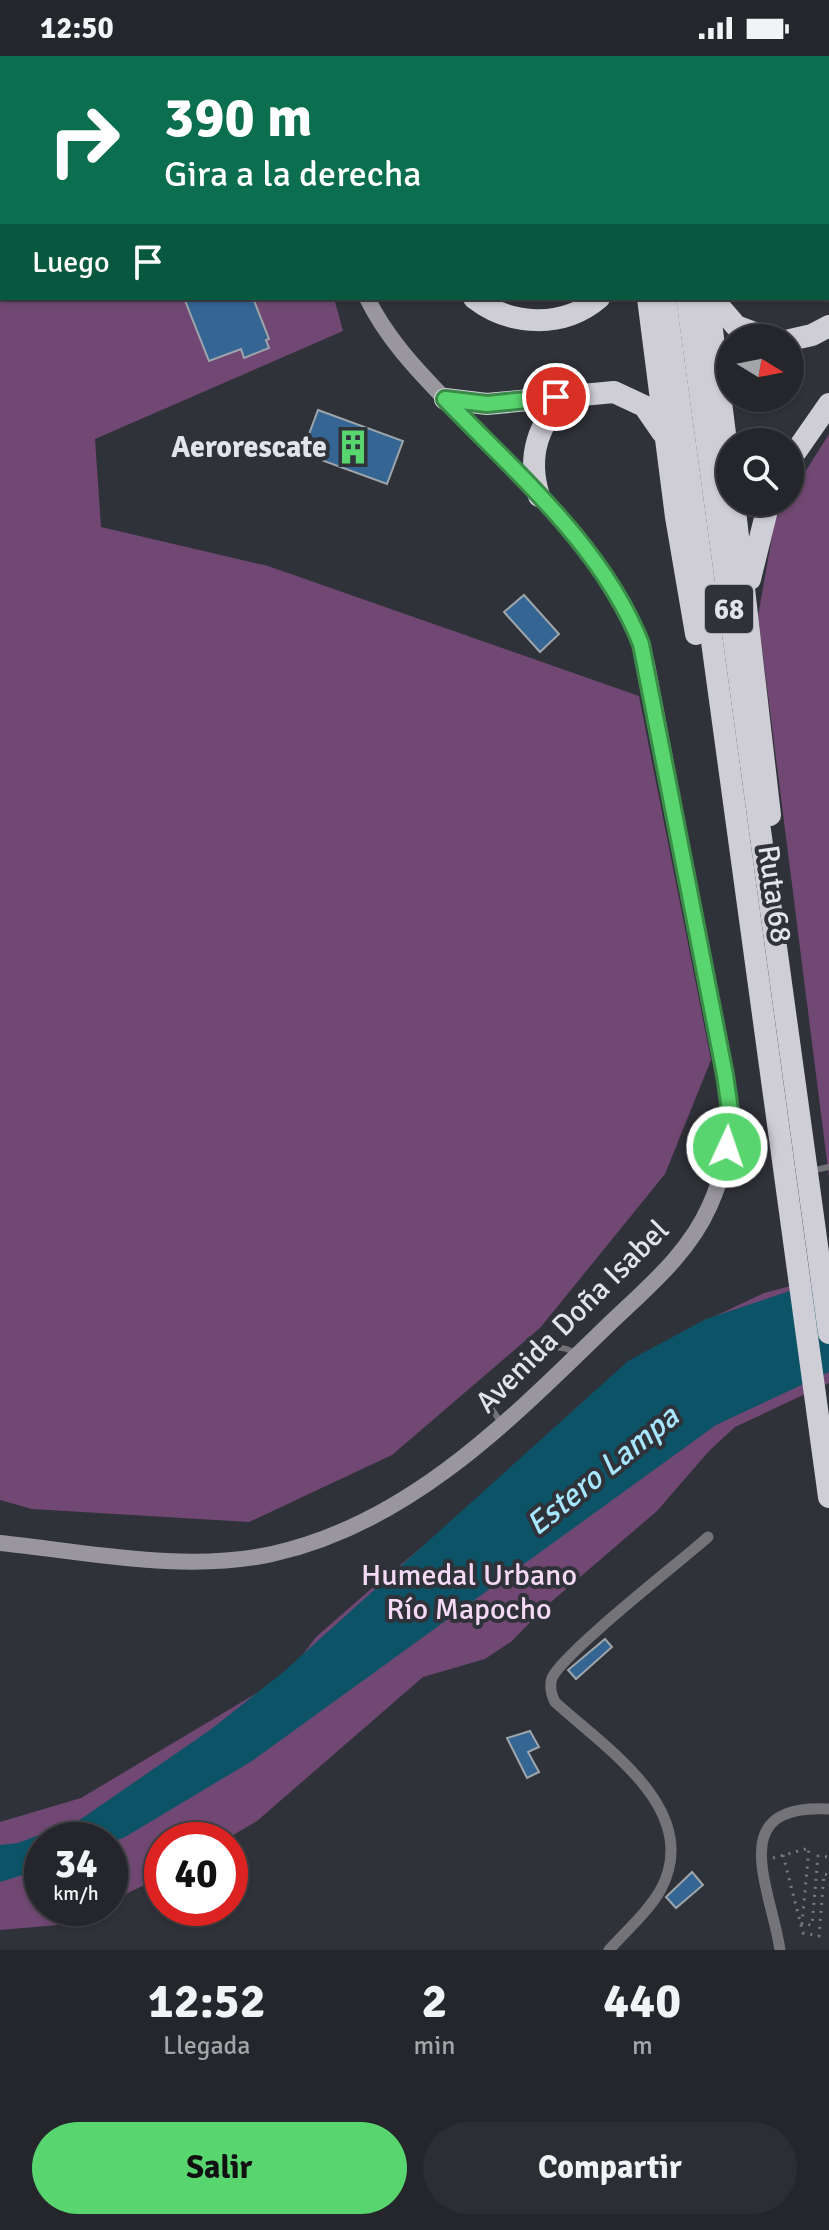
<!DOCTYPE html>
<html lang="es">
<meta charset="utf-8">
<style>
body{margin:0;font-family:Signika,sans-serif;background:#2c2e33;color:#f1f3f6;height:100vh;display:flex;flex-direction:column;font-size:30px;white-space:nowrap}
*{box-sizing:border-box;margin:0}
p{font-size:26px;color:#a3a5a9}
.icon{flex:none;width:44px;height:44px;fill:none;stroke:currentColor;stroke-width:2;stroke-linecap:round;stroke-linejoin:round}
.map{position:relative;height:1894px;overflow:hidden}
.side{display:flex;flex-direction:column;background:#24262b;flex:1}
.side>*{flex:none}
.hud{position:absolute;left:0px;top:0px;width:830px;height:244px;box-shadow:0 2px 6px #0004,0 0 0 2px #414347;background:#0b6e4f;color:#fff;overflow:hidden}
.needle{width:52px;rotate:100deg}
.fabs{position:absolute;left:716px;top:268px;display:grid;gap:16px}
.fabs a{display:grid;place-items:center;width:88px;height:88px;border-radius:50%;background:#24262b;box-shadow:0 2px 6px #0004,0 0 0 2px #414347;font-size:40px}
.speed{position:absolute;left:24px;top:1766px;display:flex;gap:16px;font-size:40px;font-weight:700;text-align:center}
.speed>*{display:grid;place-content:center;width:104px;height:104px;border-radius:50%;background:#24262b;box-shadow:0 2px 6px #0004,0 0 0 2px #414347;line-height:1}
.speed small{font-size:20px;font-weight:400}
.speed .limit{border:12px solid #d22;background:#fff;color:#111}
.pin{position:absolute;display:grid;place-items:center;width:68px;height:68px;color:#fff;margin:-34px;border:4px solid #fff;border-radius:50%;box-shadow:0 2px 8px #0007}
.me{position:absolute;width:88px;margin:-44px;rotate:3deg;stroke-linejoin:round;filter:drop-shadow(0 0 6px #0008)}
.turn{display:flex;align-items:center;gap:28px;height:168px;padding:0 32px;font-size:36px}
.turn .icon{width:104px;height:104px;stroke-width:2.5}
.turn b{display:block;font-size:56px;line-height:68px}
.then{display:flex;align-items:center;height:76px;padding:0 32px;background:#0003;gap:16px;font-size:30px}
.eta{display:flex;justify-content:space-evenly;align-items:center;height:136px;text-align:center}
.eta b{font-size:48px;font-weight:800;line-height:56px}
.button{display:flex;gap:16px;margin-top:auto;padding:16px 32px}
.button a{flex:1;height:92px;border-radius:48px;background:#59d56f;color:#111;font-size:32px;font-weight:800;line-height:92px;text-align:center}
.button a+a{background:#2c2e33;color:#f1f3f6}
.status{display:flex;justify-content:space-between;align-items:center;height:56px;padding:0 40px;background:#24262b;direction:ltr}
.status svg{height:22px;fill:currentColor}
.map>svg:first-child{display:block}
</style>
<div class="status"><b>12:50</b><svg viewBox="0 0 49 12"><path d="M0 12V9h3v3zM5 12V6h3v6zM10 12V3h3v9zM15 12V0h3v12zM26 1h20v11H26zM47 4h2v5h-2z"/></svg></div>
<div class="map">
<svg width="829" height="1894" viewBox="0 0 829 1894">
<rect width="100%" height="100%" fill="#303239"/>
<!-- green -->
<g fill="#704873">
<path d="M 0,0 L 290,0 L 2,2 L 2,242 L 334,242 L 343,275 L 95,383 L 101,471 L 268,510 L 639,640 L 711,1004 L 665,1118 L 540,1272 L 392,1399 L 249,1466 L 32,1453 L 0,1444 Z"/>
<path d="M 829,378 L 829,1121 L 758,560 L 775,464 Z"/>
<path d="M 829,1220 L 829,1327 L 735,1371 L 709,1395 L 657,1455 L 544,1552 L 512,1585 L 485,1603 L 423,1621 L 257,1765 L 225,1784 L 162,1784 L 162,1820 L 110,1846 L 110,1784 L 42,1784 L 42,1852 L 98,1852 L 58,1869 L 0,1874 L 0,1766 L 81,1742 L 272,1628 L 290,1616 L 316,1581 L 371,1533 L 688,1273 L 764,1237 Z"/>
</g>
<!-- water -->
<path fill="#0d5367" d="M 829,1222 L 829,1316 L 716,1369 L 252,1705 L 125,1781 L 110,1787 L 42,1784 L 42,1813 L 0,1826 L 0,1789 L 18,1787 L 81,1763 L 210,1674 L 281,1618 L 628,1305 L 706,1263 Z"/>
<!-- building -->
<g fill="#356593" stroke="#9ea5ab" stroke-width="2">
<path d="M 184,242 L 253,242 L 269,283 L 266,284 L 269,292 L 244,302 L 241,293 L 209,305 Z"/>
<path d="M 318,354 L 403,385 L 387,428 L 302,397 Z"/>
<path d="M 524,539 L 559,578 L 540,596 L 504,556 Z"/>
<path d="M 605,1583 L 612,1591 L 576,1623 L 568,1614 Z"/>
<path d="M 530,1675 L 539,1691 L 528,1696 L 539,1716 L 527,1722 L 507,1682 Z"/>
<path d="M 692,1816 L 703,1829 L 676,1852 L 666,1841 Z"/>
</g>
<g fill="none" stroke-linecap="round" stroke-linejoin="round">
<!-- path -->
<g stroke="#787a80" stroke-width="3" stroke-dasharray="2 6" stroke-linecap="butt">
<path d="M 0,225 L 2,225"/>
<path d="M 783,1799 L 803,1877 L 819,1880 L 824,1818 L 829,1819"/>
<path d="M 773,1802 L 809,1792 L 802,1868 L 812,1869 L 818,1800 L 829,1801"/>
</g>
<!-- lane -->
<g stroke="#747377" stroke-width="6">
<path d="M 179,0 L 180,2"/>
<path d="M 0,141 L 2,152"/>
<path d="M 810,1115 L 829,1111"/>
<path d="M 502,1368 L 489,1349 C 500,1317 542,1275 577,1298"/>
</g>
<!-- street -->
<g stroke="#747377" stroke-width="11">
<path d="M 828,18 L 829,17"/>
<path d="M 609,1894 C 626,1875 649,1855 661,1833 C 703,1754 604,1691 555,1646 C 551,1638 549,1631 552,1622 C 563,1597 680,1506 708,1481"/>
<path d="M 780,1894 C 771,1832 723,1747 829,1753"/>
</g>
<!-- secondary -->
<g stroke="#99979d" stroke-width="16">
<path d="M 332,0 L 332,2"/>
<path d="M 0,1487 C 88,1496 184,1517 272,1498 C 408,1468 508,1366 604,1273 C 643,1235 688,1200 710,1149 C 729,1107 733,1064 725,1019 L 647,608 C 616,501 520,420 445,343 C 415,312 386,281 367,242"/>
</g>
<!-- highway -->
<g stroke="#cfcdd5" stroke-width="22">
<path d="M 396,0 L 398,2"/>
<path d="M 614,0 L 615,2"/>
<path d="M 633,0 L 633,2"/>
<path d="M 655,0 L 655,2"/>
<path d="M 674,0 L 675,2"/>
<path d="M 808,2 L 811,0"/>
<path d="M 828,36 L 829,36"/>
<path d="M 474,242 C 510,270 563,273 599,242"/>
<path d="M 648,242 L 676,461 L 696,578"/>
<path d="M 665,242 L 829,1441"/>
<path d="M 687,242 L 829,1277"/>
<path d="M 708,242 L 730,418"/>
<path d="M 712,242 L 736,270 L 768,282"/>
<path d="M 790,284 L 812,279 L 829,270"/>
<path d="M 445,343 L 487,348 L 614,336 L 644,350 L 662,376"/>
<path d="M 790,404 L 829,348"/>
<path d="M 539,440 C 527,401 537,366 569,339"/>
<path d="M 734,446 L 770,759"/>
<path d="M 750,523 L 769,446"/>
</g>
</g>
<g fill="none" stroke-linecap="round" stroke-linejoin="round">
<!-- route casing -->
<g stroke="#3a8a48" stroke-width="20">
<path id="route" d="M 556,341 L 487,348 L 445,343 C 516,417 603,491 641,588 L 725,1019 L 730,1054 L 727,1091"/>
</g>
<!-- route -->
<use href="#route" stroke="#59d56f" stroke-width="14"/>
</g>
<!-- icons -->
<defs>
<g id="building-bare" transform="scale(2.76)"><path d="M-4-6H4V6H1V3H-1V6H-4ZM-2.5-4.3h1.7v1.8h-1.7ZM.8-4.3h1.7v1.8H.8ZM-2.5-1h1.7V.8h-1.7ZM.8-1h1.7V.8H.8Z" fill="#59d56f" stroke="#303239" stroke-width="2.5" paint-order="stroke"/></g>
</defs>
<g fill-rule="evenodd">
<use href="#building-bare" x="353" y="391"/>
</g>
<g text-anchor="middle" stroke-width="8" stroke-linejoin="round" paint-order="stroke">
<!-- shield labels -->
<rect fill="#303239" stroke="#adafb4" stroke-width="2" x="705" y="529" width="48" height="48" rx="6"/>
<g font-size="28" font-weight="bold" fill="#e3e4e9">
<text x="729" y="563">68</text>
</g>
<!-- poi labels -->
<g font-size="30" font-weight="bold" fill="#e3e4e9" stroke="#303239" text-anchor="end">
<text x="327" y="401">Aerorescate</text>
</g>
<!-- street labels -->
<g font-size="30" fill="#e3e4e9" stroke="#303239">
<text transform="translate(775 838) rotate(82)" y="10">Ruta 68</text>
<text transform="translate(572 1260) rotate(-45)" y="10">Avenida Doña Isabel</text>
</g>
<!-- park labels -->
<g font-size="30" fill="#f5daf6" stroke="#303239">
<text x="469" y="1529">Humedal Urbano<tspan x="469" dy="34">Río Mapocho</tspan></text>
</g>
<!-- water labels -->
<g font-size="32" font-style="italic" fill="#a6e6fe" stroke="#303239">
<text transform="translate(602 1414) rotate(-39)" y="11">Estero Lampa</text>
</g>
</g>
</svg>
<div class="fabs">
<a><svg class="needle" viewBox="-14 -14 28 28"><path d="M0-13l5 13h-10z" fill="#e53935"/><path d="M0 13l5-13h-10z" fill="#a3a5a9"/></svg></a>
<a><svg class="icon" aria-label="search" viewBox="0 0 24 24"><circle cx="10" cy="10" r="6"/><path d="M15 15l6 6"/></svg></a>
</div>
<div class="speed"><div>34<small>km/h</small></div><div class="limit">40</div></div>
<div class="pin" style="left:556px;top:341px;background:#d93025"><svg class="icon" aria-label="arrive" viewBox="0 0 24 24"><path d="M6 21V4h12l-3 4 3 4H6"/></svg></div>
<svg class="me" style="left:727px;top:1091px" viewBox="-20 -20 40 40"><circle r="17" fill="#59d56f" stroke="#fff" stroke-width="3"/><path d="M0-11L8 9 0 5-8 9z" fill="#fff"/></svg>
<div class="hud">
<div class="turn"><svg class="icon" aria-label="right" viewBox="0 0 24 24"><path d="M7 20v-9h11M14 6l5 5-5 5"/></svg><div><b>390 m</b>Gira a la derecha</div></div>
<div class="then">Luego<svg class="icon" aria-label="arrive" viewBox="0 0 24 24"><path d="M6 21V4h12l-3 4 3 4H6"/></svg></div>
</div>
</div>
<section class="side">
<div class="eta">
<div><b>12:52</b><p>Llegada</p></div>
<div><b>2</b><p>min</p></div>
<div><b>440</b><p>m</p></div>
</div>
<div class="button"><a>Salir</a><a>Compartir</a></div>
</section>
